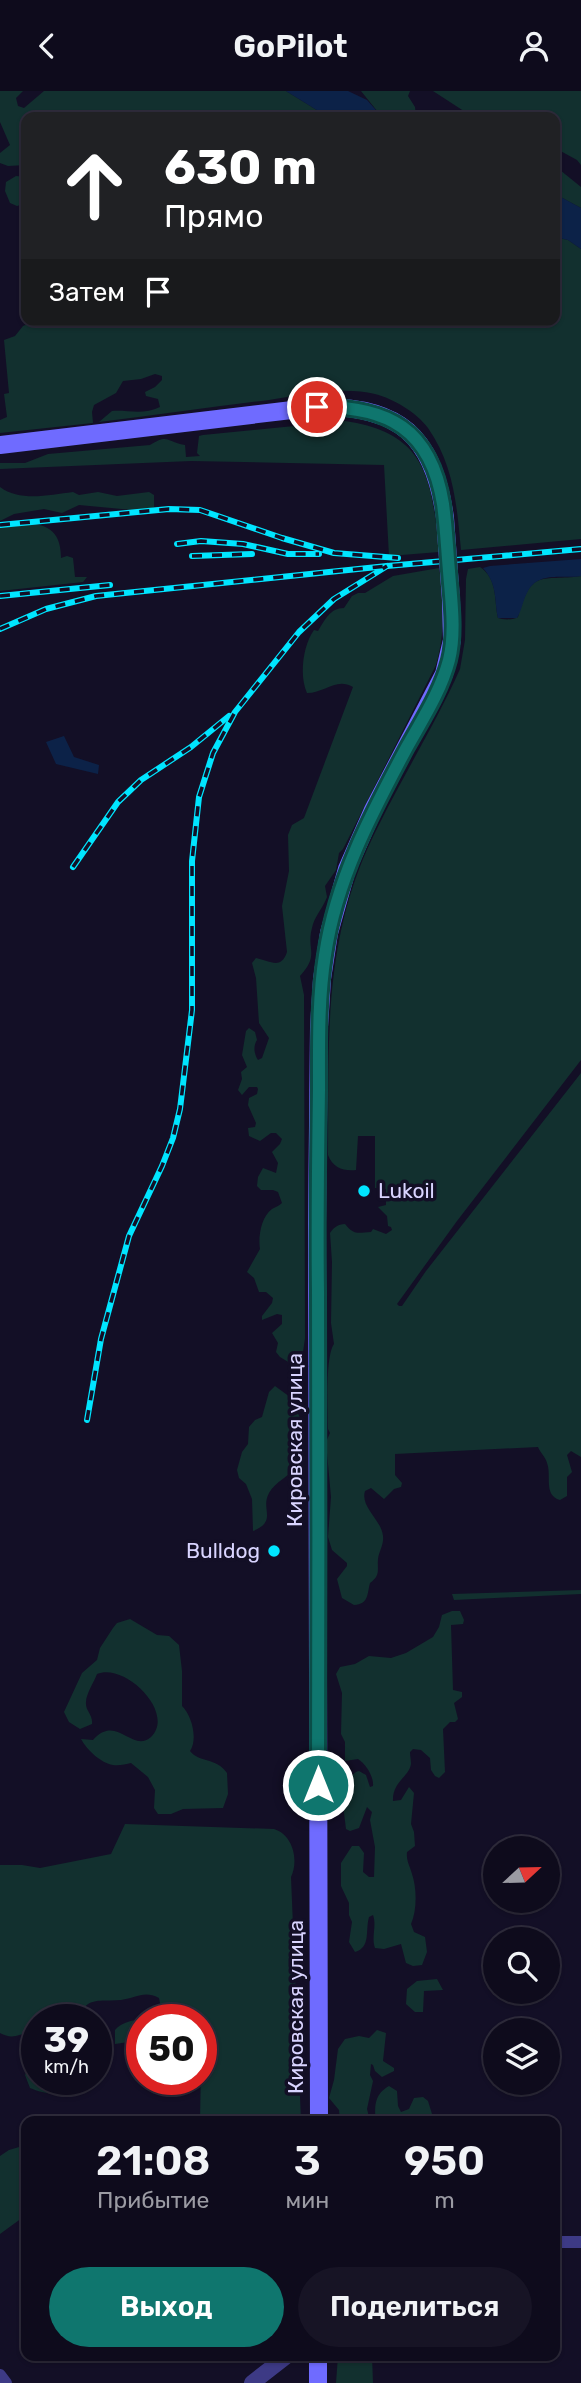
<!DOCTYPE html>
<html lang="ru">
<meta charset="utf-8">
<style>
body{margin:0;font-family:Rubik,sans-serif;background:#171425;color:#f1f3f6;height:100vh;display:flex;flex-direction:column;font-size:26px;white-space:nowrap}
*{box-sizing:border-box;margin:0}
p{font-size:23px;color:#9b9ba3}
.icon{flex:none;width:38px;height:38px;fill:none;stroke:currentColor;stroke-width:2;stroke-linecap:round;stroke-linejoin:round}
.map{position:relative;flex:1;overflow:hidden}
.details{position:absolute;left:21px;top:2025px;width:539px;height:245px;display:flex;flex-direction:column;background:#0e0b1c;border-radius:14px;box-shadow:0 2px 5px #0004,0 0 0 2px #2e2b3b}
.details>*{flex:none}
.top-card{position:absolute;left:21px;top:21px;width:539px;height:214px;border-radius:14px;box-shadow:0 2px 5px #0004,0 0 0 2px #2e2b3b;background:#202124;color:#fff;overflow:hidden}
.needle{width:46px;rotate:68deg}
.tools{position:absolute;left:483px;top:1745px;display:grid;gap:14px}
.tools a{display:grid;place-items:center;width:77px;height:77px;border-radius:50%;background:#0e0b1c;box-shadow:0 2px 5px #0004,0 0 0 2px #2e2b3b;font-size:35px}
.speed{position:absolute;left:21px;top:1913px;display:flex;gap:14px;font-size:35px;font-weight:700;text-align:center}
.speed>*{display:grid;place-content:center;width:91px;height:91px;border-radius:50%;background:#0e0b1c;box-shadow:0 2px 5px #0004,0 0 0 2px #2e2b3b;line-height:1}
.speed small{font-size:18px;font-weight:400}
.speed .limit{border:10px solid #d22;background:#fff;color:#111}
.pin{position:absolute;display:grid;place-items:center;width:60px;height:60px;color:#fff;margin:-30px;border:4px solid #fff;border-radius:50%;box-shadow:0 2px 7px #0007}
.me{position:absolute;width:77px;margin:-38px;rotate:0deg;stroke-linejoin:round;filter:drop-shadow(0 0 5px #0008)}
.turn{display:flex;align-items:center;gap:24px;height:147px;padding:0 28px;font-size:32px}
.turn .icon{width:91px;height:91px;stroke-width:2.5}
.turn b{display:block;font-size:49px;line-height:60px}
.then{display:flex;align-items:center;height:66px;padding:0 28px;background:#0003;gap:14px;font-size:26px}
.eta{display:flex;justify-content:space-evenly;align-items:center;height:119px;text-align:center}
.eta b{font-size:42px;font-weight:600;line-height:49px}
.cta{display:flex;gap:14px;margin-top:auto;padding:14px 28px}
.cta a{flex:1;height:80px;border-radius:42px;background:#0f766e;color:#fff;font-size:28px;font-weight:600;line-height:80px;text-align:center}
.cta a+a{background:#171425;color:#f1f3f6}
header{display:flex;justify-content:space-between;align-items:center;height:91px;padding:0 28px;background:#0e0b1c;font-size:32px;font-weight:600}
.map>svg:first-child{display:block}
</style>
<header><svg class="icon" aria-label="back" viewBox="0 0 24 24"><path d="M15 5l-7 7 7 7"/></svg>GoPilot<svg class="icon" aria-label="person" viewBox="0 0 24 24"><circle cx="12" cy="8" r="4"/><path d="M4 21q1-7 8-7t8 7"/></svg></header>
<div class="map">
<svg width="581" height="2292" viewBox="0 0 581 2292">
<rect width="100%" height="100%" fill="#130f26"/>
<!-- green -->
<g fill="#12302f">
<path d="M 0,0 L 23,0 L 16,7 L 18,15 L 24,17 L 44,0 L 286,0 L 328,26 L 26,26 L 26,74 L 8,75 L 0,72 L 0,62 L 10,54 L 0,31 Z"/>
<path d="M 361,0 L 410,0 L 408,5 L 415,16 L 416,26 L 382,26 Z"/>
<path d="M 433,0 L 581,0 L 581,74 L 577,69 L 555,57 L 555,26 L 473,26 Z"/>
<path d="M 555,75 L 581,96 L 581,117 L 555,103 Z"/>
<path d="M 16,85 L 26,86 L 26,112 L 17,115 L 10,112 L 5,100 L 6,91 Z"/>
<path d="M 555,146 L 568,149 L 581,158 L 581,448 L 461,459 C 457,416 454,374 428,337 C 416,321 394,308 375,303 C 342,295 302,304 269,309 C 212,316 156,324 99,331 L 112,320 C 129,319 144,324 160,316 L 158,308 L 146,305 L 145,301 L 155,296 L 162,289 L 162,285 L 155,283 L 141,288 L 123,290 L 116,302 L 94,314 L 92,321 L 93,332 L 0,342 L 0,329 L 7,326 L 4,303 L 9,302 L 4,249 L 15,245 L 23,235 L 36,229 L 555,229 Z"/>
<path d="M 345,330 C 427,342 432,388 439,461 L 389,465 L 384,374 L 191,370 L 0,378 L 0,372 L 25,372 L 48,363 L 150,354 C 169,342 166,351 185,354 L 186,366 L 200,365 L 197,362 L 199,345 L 203,344 Z"/>
<path d="M 0,396 C 20,411 49,404 73,401 L 79,404 L 98,401 L 117,405 L 149,401 L 154,404 L 154,416 L 143,420 L 79,414 L 62,422 L 44,418 L 14,423 L 0,430 Z"/>
<path d="M 19,431 C 45,433 61,437 61,467 L 67,465 L 73,467 L 75,486 L 87,486 L 83,491 L 0,500 L 0,432 Z"/>
<path d="M 480,476 C 498,488 494,509 498,527 C 503,529 514,529 518,526 C 532,476 541,491 581,485 L 581,969 L 457,1130 L 397,1213 L 399,1215 L 402,1215 L 426,1180 L 581,982 L 581,1366 L 571,1360 L 567,1364 L 572,1381 L 567,1386 L 567,1405 L 560,1409 C 543,1404 552,1385 547,1372 C 546,1367 540,1361 538,1356 L 395,1363 L 395,1384 L 402,1392 L 401,1396 L 394,1398 L 384,1408 L 371,1397 L 365,1400 C 360,1416 381,1428 383,1445 C 384,1454 379,1460 378,1468 C 377,1479 381,1484 370,1492 C 367,1503 369,1513 354,1514 L 342,1507 L 337,1488 L 347,1475 L 347,1472 L 332,1459 L 328,1446 L 331,1406 L 326,1351 L 330,1342 L 328,1338 C 328,1318 325,1266 334,1253 L 331,1232 L 332,1171 L 330,1142 C 333,1137 338,1133 345,1133 C 354,1144 357,1142 371,1141 L 373,1138 L 386,1143 L 392,1139 L 391,1136 L 388,1135 L 387,1125 L 378,1116 L 386,1114 L 386,1098 L 375,1097 L 375,1045 L 358,1045 L 356,1079 C 343,1080 333,1077 328,1064 C 329,961 323,866 363,768 C 391,703 431,643 460,578 L 465,549 L 466,488 L 468,478 Z"/>
<path d="M 439,477 C 445,508 445,543 436,574 L 343,758 L 339,762 L 336,779 L 325,795 L 327,806 C 323,817 314,826 312,837 C 306,859 320,863 300,885 L 304,904 L 305,1247 L 302,1268 L 290,1272 L 280,1266 L 276,1261 L 278,1252 L 272,1242 L 282,1233 L 282,1224 L 277,1223 L 262,1229 L 262,1225 L 272,1212 L 273,1207 L 266,1201 L 259,1201 L 254,1187 L 247,1181 L 260,1158 C 258,1146 261,1126 272,1118 C 275,1116 279,1115 282,1112 L 278,1101 L 273,1099 L 261,1099 L 257,1095 L 258,1086 L 263,1077 L 276,1082 L 278,1072 L 272,1061 L 280,1053 L 282,1048 L 276,1042 L 271,1042 L 260,1050 L 249,1045 L 248,1037 L 255,1036 L 256,1032 L 248,1014 L 249,1007 L 257,1003 L 258,998 L 257,996 L 249,996 L 242,1004 L 238,999 L 242,988 L 241,981 L 247,976 L 242,964 L 246,940 L 249,937 L 255,941 L 257,949 C 253,955 254,963 258,969 L 262,967 L 269,947 L 259,932 L 256,887 L 252,872 L 256,867 C 270,870 281,879 287,861 L 282,815 L 289,780 L 288,744 L 292,734 L 304,727 L 353,596 C 336,586 325,602 307,602 C 299,585 303,554 314,539 L 318,540 C 325,529 330,517 344,517 L 352,505 L 358,502 L 365,502 L 393,485 Z"/>
<path d="M 275,1295 L 290,1306 L 302,1331 L 303,1341 L 298,1358 L 298,1376 C 290,1384 275,1391 269,1402 C 260,1418 278,1430 253,1440 L 252,1408 L 246,1393 L 239,1387 L 237,1379 L 242,1361 L 248,1353 L 249,1336 L 255,1329 L 262,1326 L 269,1301 Z"/>
<path d="M 581,1499 L 581,1503 L 454,1509 L 452,1503 Z"/>
<path d="M 452,1520 L 460,1520 L 464,1529 L 463,1533 L 451,1534 L 453,1599 L 462,1601 L 462,1606 L 454,1612 L 458,1628 L 455,1631 L 450,1631 L 443,1638 L 445,1681 L 439,1687 L 435,1685 L 431,1679 L 430,1667 L 421,1659 L 413,1658 L 410,1661 C 410,1665 411,1669 411,1673 C 409,1686 392,1691 393,1710 L 401,1709 L 409,1696 L 414,1702 L 411,1733 L 414,1741 L 415,1755 L 407,1761 C 406,1770 410,1775 412,1783 C 417,1798 417,1819 411,1833 L 414,1841 L 425,1846 L 427,1861 L 422,1874 L 413,1875 L 406,1872 L 401,1853 L 384,1858 L 375,1857 C 371,1846 377,1835 373,1824 L 369,1826 C 365,1840 371,1856 355,1861 L 349,1851 L 352,1831 L 349,1824 L 349,1812 L 341,1795 L 341,1772 L 352,1755 L 359,1755 L 364,1762 L 363,1781 L 369,1786 L 374,1786 L 375,1756 L 370,1729 L 372,1721 L 367,1716 L 359,1737 L 350,1740 L 346,1738 L 342,1706 L 326,1701 L 325,1693 L 336,1688 L 342,1694 C 351,1691 350,1682 359,1680 L 366,1684 L 370,1696 L 373,1695 C 374,1686 366,1673 358,1668 L 345,1670 L 345,1651 L 341,1643 L 342,1602 L 336,1583 L 340,1576 L 355,1573 L 369,1565 L 391,1567 L 406,1562 L 433,1546 L 439,1536 L 442,1524 Z"/>
<path d="M 130,1528 L 157,1544 L 169,1545 L 179,1554 L 182,1580 L 182,1615 C 192,1625 198,1648 190,1660 C 199,1672 216,1666 227,1682 L 228,1703 L 223,1717 L 183,1718 L 171,1723 L 158,1723 L 154,1717 L 155,1699 L 148,1686 L 131,1672 C 126,1673 119,1675 113,1674 C 101,1672 87,1659 81,1648 L 93,1649 C 117,1622 132,1663 151,1646 C 176,1622 125,1571 97,1583 C 94,1591 86,1603 86,1611 C 85,1620 93,1623 92,1633 L 80,1638 L 69,1631 L 64,1621 L 82,1582 L 97,1569 L 100,1557 L 113,1537 L 117,1532 Z"/>
<path d="M 125,1733 L 274,1738 C 293,1744 299,1769 291,1786 L 301,2030 L 200,2030 L 201,1975 L 204,1974 L 201,1928 L 142,1928 L 142,1949 L 115,1953 L 115,1939 C 128,1925 147,1931 162,1922 L 159,1907 C 144,1899 136,1907 121,1909 C 103,1911 83,1904 81,1928 L 37,1928 L 37,1937 C 23,1942 14,1950 0,1942 L 0,1774 L 22,1774 L 40,1777 L 111,1763 Z"/>
<path d="M 437,1888 L 443,1899 L 424,1900 L 423,1921 L 415,1921 L 406,1913 L 407,1898 L 417,1890 Z"/>
<path d="M 377,1939 L 386,1942 L 383,1970 L 394,1977 L 394,1980 L 382,1986 L 375,1980 L 373,1974 L 371,1973 L 370,1984 L 373,1990 L 367,2018 L 370,2030 L 340,2030 L 339,2019 L 329,2007 L 334,1989 L 338,1958 L 345,1948 L 359,1945 L 369,1947 Z"/>
<path d="M 34,1974 L 37,1977 L 37,1988 L 75,1988 C 74,2010 44,2003 30,1997 L 25,1984 L 28,1977 Z"/>
<path d="M 389,1995 L 397,2000 L 398,2015 L 401,2021 L 409,2018 L 414,2007 L 423,2006 L 428,2010 L 432,2023 L 443,2026 L 444,2030 L 376,2030 C 374,2014 375,2003 389,1995 Z"/>
<path d="M 26,2054 L 26,2124 L 0,2143 L 0,2065 L 9,2059 Z"/>
<path d="M 338,2265 L 372,2265 L 373,2292 L 336,2292 Z"/>
</g>
<!-- water -->
<g fill="#0c2248">
<path d="M 286,0 L 348,0 L 367,9 L 382,26 L 328,26 Z"/>
<path d="M 555,103 L 581,117 L 581,158 L 568,149 L 555,146 Z"/>
<path d="M 581,468 L 581,485 C 563,488 539,480 528,500 C 523,508 522,519 517,527 L 498,527 C 494,509 498,494 483,477 L 490,475 Z"/>
<path d="M 64,645 L 74,666 L 99,674 L 98,683 L 56,673 L 46,651 Z"/>
</g>
<g fill="none" stroke-linecap="round" stroke-linejoin="round">
<!-- minor -->
<g stroke="#3d3a85" stroke-width="12">
<path d="M 555,2151 L 581,2151"/>
<path d="M 0,2284 L 6,2292"/>
</g>
<!-- tertiary -->
<path stroke="#3d3a85" stroke-width="16" d="M 252,2292 L 288,2264"/>
<!-- secondary -->
<g stroke="#6f6bff" stroke-width="18">
<path d="M 0,354 L 317,316 C 399,314 434,345 445,427"/>
<path d="M 319,2030 L 317,1132 L 319,936 L 322,888 L 329,842 L 347,778 L 373,719 L 444,583 L 452,549 L 451,509"/>
<path d="M 318,2264 L 318,2292"/>
</g>
<!-- rail casing -->
<g stroke="#00e5ff" stroke-width="6">
<g id="rail">
<path d="M 0,434 L 169,418 L 200,419 L 282,447 L 334,462 L 398,467"/>
<path d="M 177,453 L 201,450 L 243,453 L 288,463 L 319,463"/>
<path d="M 192,465 L 252,463"/>
<path d="M 0,505 L 110,494"/>
<path d="M 0,538 L 46,518 L 96,505 L 387,475 L 581,458"/>
<path d="M 73,776 L 118,711 L 141,689 L 191,656 L 229,625"/>
<path d="M 87,1329 L 101,1248 L 129,1145 L 162,1075 L 173,1047 L 180,1018 L 192,919 L 192,770 L 199,706 L 213,662 L 235,621 L 299,541 L 334,508 L 387,475"/>
</g>
</g>
<!-- rail -->
<use href="#rail" stroke="#130f26" stroke-width="3.5" stroke-dasharray="10" stroke-linecap="butt"/>
<!-- secondary-bridge -->
<path stroke="#6f6bff" stroke-width="18" d="M 445,427 L 451,509"/>
</g>
<g fill="none" stroke-linecap="round" stroke-linejoin="round">
<!-- route casing -->
<g stroke="#0a4d48" stroke-width="18">
<path id="route" d="M 317,316 C 388,315 431,338 443,413 C 446,435 447,457 449,480 C 451,508 456,541 449,569 C 441,600 422,629 407,656 C 371,723 336,789 325,864 C 318,908 319,954 319,998 C 318,1066 317,1133 318,1200 C 319,1365 318,1529 318,1694"/>
</g>
<!-- route -->
<use href="#route" stroke="#0f766e" stroke-width="12"/>
</g>
<!-- markers -->
<g fill="#00e5ff" stroke="#130f26" stroke-width="2.5">
<circle cx="364" cy="1100" r="7"/>
<circle cx="274" cy="1460" r="7"/>
</g>
<g text-anchor="middle" stroke-width="7" stroke-linejoin="round" paint-order="stroke">
<!-- poi labels -->
<g font-size="21" fill="#d9d4ff" stroke="#130f26" text-anchor="start">
<text x="378" y="1107">Lukoil</text>
<text x="260" y="1467" text-anchor="end">Bulldog</text>
</g>
<!-- street labels -->
<g font-size="21" fill="#d9d4ff" stroke="#130f26">
<text transform="translate(295 1349) rotate(-90)" y="7">Кировская улица</text>
<text transform="translate(296 1916) rotate(-90)" y="7">Кировская улица</text>
</g>
</g>
</svg>
<div class="tools">
<a><svg class="needle" viewBox="-14 -14 28 28"><path d="M0-13l5 13h-10z" fill="#e53935"/><path d="M0 13l5-13h-10z" fill="#9b9ba3"/></svg></a>
<a><svg class="icon" aria-label="search" viewBox="0 0 24 24"><circle cx="10" cy="10" r="6"/><path d="M15 15l6 6"/></svg></a>
<a><svg class="icon" aria-label="layers" viewBox="0 0 24 24"><path d="M12 4l9 5-9 5-9-5zM3 14l9 5 9-5"/></svg></a>
</div>
<div class="speed"><div>39<small>km/h</small></div><div class="limit">50</div></div>
<div class="pin" style="left:317px;top:316px;background:#d93025"><svg class="icon" aria-label="arrive" viewBox="0 0 24 24"><path d="M6 21V4h12l-3 4 3 4H6"/></svg></div>
<svg class="me" style="left:318px;top:1694px" viewBox="-20 -20 40 40"><circle r="17" fill="#0f766e" stroke="#fff" stroke-width="3"/><path d="M0-11L8 9 0 5-8 9z" fill="#fff"/></svg>
<div class="top-card">
<div class="turn"><svg class="icon" aria-label="ahead" viewBox="0 0 24 24"><path d="M12 20V5M6 11l6-6 6 6"/></svg><div><b>630 m</b>Прямо</div></div>
<div class="then">Затем<svg class="icon" aria-label="arrive" viewBox="0 0 24 24"><path d="M6 21V4h12l-3 4 3 4H6"/></svg></div>
</div>
<section class="details">
<div class="eta">
<div><b>21:08</b><p>Прибытие</p></div>
<div><b>3</b><p>мин</p></div>
<div><b>950</b><p>m</p></div>
</div>
<div class="cta"><a>Выход</a><a>Поделиться</a></div>
</section>
</div>
